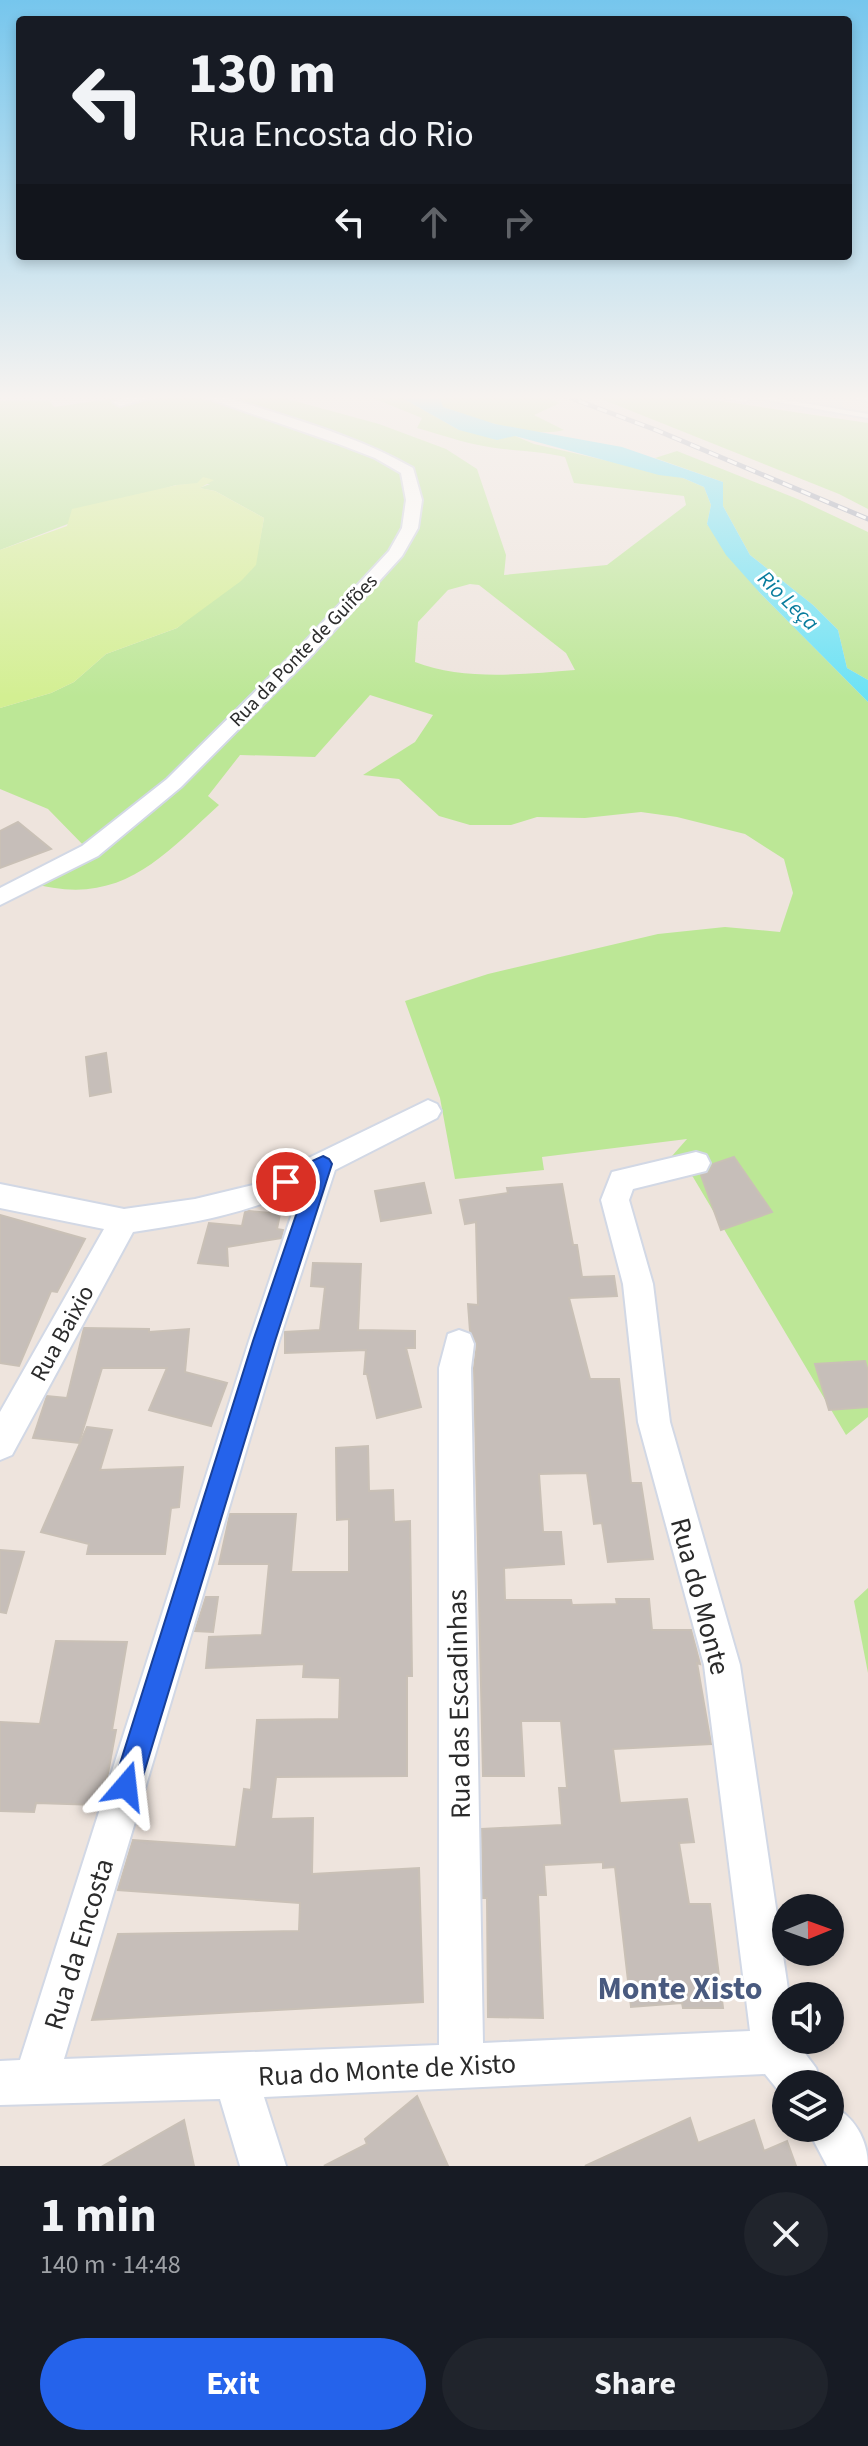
<!DOCTYPE html>
<meta charset="utf-8">
<style>
body{margin:0;font-family:"Source Sans 3",sans-serif;background:#20242c;color:#f1f3f6;height:100vh;display:flex;flex-direction:column;font-size:30px;white-space:nowrap}
*{box-sizing:border-box;margin:0}
p{font-size:26px;color:#9ea1a6}
.icon{flex:none;width:44px;height:44px;fill:none;stroke:currentColor;stroke-width:2;stroke-linecap:round;stroke-linejoin:round}
.map{position:relative;height:2166px;overflow:hidden}
.sheet{display:flex;flex-direction:column;background:#171b24;flex:1}
.sheet>*{flex:none}
.banner{position:absolute;left:16px;top:16px;width:836px;height:244px;border-radius:8px;box-shadow:0 4px 12px #0003;background:#171b24;color:#f1f3f6;overflow:hidden}
.needle{width:52px;rotate:89deg}
.tools{position:absolute;left:772px;top:1894px;display:grid;gap:16px}
.tools a{display:grid;place-items:center;width:72px;height:72px;border-radius:50%;background:#171b24;box-shadow:0 4px 12px #0003;font-size:40px}
.pin{position:absolute;display:grid;place-items:center;width:68px;height:68px;color:#fff;margin:-34px;border:4px solid #fff;border-radius:50%;box-shadow:0 2px 8px #0007}
.me{position:absolute;width:88px;margin:-44px;rotate:17deg;stroke-linejoin:round;filter:drop-shadow(0 0 6px #0008)}
.turn{display:flex;align-items:center;gap:28px;height:168px;padding:0 40px;font-size:36px}
.turn .icon{width:104px;height:104px;stroke-width:2.5}
.turn b{display:block;font-size:56px;line-height:68px}
.lanes{display:flex;align-items:center;height:76px;padding:0 40px;background:#0003;justify-content:center;gap:40px;direction:ltr}
.lanes .off{opacity:.35}
.round{display:grid;place-items:center;flex:none;width:84px;height:84px;border-radius:42px;background:#20242c}
.overview{display:flex;align-items:center;justify-content:space-between;height:136px;padding:0 40px}
h1{font-size:48px;font-weight:700;line-height:60px}
.button{display:flex;gap:16px;margin-top:auto;padding:16px 40px}
.button a{flex:1;height:92px;border-radius:48px;background:#2563eb;color:#fff;font-size:32px;font-weight:700;line-height:92px;text-align:center}
.button a+a{background:#20242c;color:#f1f3f6}
.map>svg:first-child{display:block}
</style>
<div class="map">
<svg width="868" height="2166" viewBox="0 0 868 2166">
<rect width="100%" height="100%" fill="#eee4dd"/>
<!-- industrial -->
<path fill="#dfdee6" d="M 686,394 L 847,394 L 838,417 Z"/>
<!-- green -->
<g fill="#bce796" fill-rule="evenodd">
<path d="M 208,394 L 269,394 L 379,424 L 446,449 L 477,469 L 506,555 L 504,575 L 607,565 L 686,505 L 684,496 L 574,483 L 565,457 C 544,452 524,451 503,449 C 473,446 445,436 417,428 L 422,418 L 363,394 L 395,394 L 459,430 L 515,436 L 534,444 L 683,478 L 704,487 L 711,505 L 707,524 L 760,593 L 868,702 L 868,1417 L 846,1435 L 693,1177 L 672,1156 L 687,1139 L 542,1157 L 544,1170 L 455,1179 L 440,1098 L 405,1001 L 488,974 L 658,934 L 725,927 L 780,932 L 793,893 L 784,859 L 745,834 L 677,817 L 641,812 L 585,818 L 537,817 L 511,825 L 470,825 L 439,816 L 399,779 L 363,775 L 415,742 L 433,715 L 370,695 L 315,757 L 240,755 L 208,796 L 219,805 C 159,860 118,909 28,882 L 89,851 L 48,809 L 0,789 L 0,708 L 51,693 L 74,682 L 106,654 L 177,628 L 255,565 L 264,518 L 215,491 L 199,488 L 210,484 L 176,485 L 146,494 L 0,550 L 0,401 L 49,400 L 54,407 L 123,397 L 202,398 ZM 470,584 L 479,585 L 566,653 L 575,670 C 525,674 463,681 415,662 L 418,622 L 448,590 Z"/>
<path d="M 435,394 L 540,394 L 560,403 L 534,415 L 564,430 C 529,439 476,418 442,407 L 440,398 Z"/>
<path d="M 589,394 L 674,394 L 868,423 L 868,509 L 839,494 Z"/>
<path d="M 677,451 L 800,500 L 868,532 L 868,680 L 847,668 L 838,630 L 813,605 L 750,555 L 723,506 L 723,482 L 655,458 Z"/>
<path d="M 868,1588 L 868,1673 L 854,1601 Z"/>
</g>
<!-- pitch -->
<path fill="#d3ef92" d="M 203,477 L 214,480 L 200,488 L 215,491 L 264,518 L 256,565 L 241,581 L 177,628 L 106,654 L 74,682 L 51,693 L 0,708 L 0,550 L 67,526 L 72,509 L 177,485 L 197,483 Z"/>
<!-- water -->
<path fill="#6be2f5" d="M 395,394 L 435,394 L 440,398 L 443,407 L 495,424 L 622,447 L 723,482 L 723,506 L 750,555 L 813,605 L 838,630 L 847,668 L 868,680 L 868,702 L 760,593 L 726,555 L 707,524 L 711,505 L 704,487 L 683,478 L 659,475 L 515,436 L 497,440 L 459,430 Z"/>
<!-- building -->
<g fill="#c6beb9" stroke="#c9c0b6" stroke-width="2">
<path d="M 18,822 L 51,849 L 0,868 L 0,831 Z"/>
<path d="M 106,1053 L 111,1092 L 90,1096 L 86,1057 Z"/>
<path d="M 734,1157 L 772,1212 L 721,1230 L 701,1175 L 709,1172 L 713,1164 Z"/>
<path d="M 424,1183 L 431,1213 L 381,1221 L 375,1191 Z"/>
<path d="M 562,1184 L 573,1245 L 577,1245 L 582,1277 L 614,1276 L 617,1296 L 569,1298 L 590,1379 L 619,1379 L 631,1483 L 641,1483 L 653,1559 L 608,1562 L 602,1523 L 594,1524 L 587,1473 L 539,1474 L 543,1532 L 561,1532 L 564,1564 L 504,1568 L 505,1600 L 571,1600 L 572,1605 L 617,1604 L 616,1599 L 649,1599 L 652,1630 L 691,1630 L 700,1664 L 697,1663 L 711,1744 L 613,1749 L 620,1803 L 687,1799 L 694,1842 L 679,1843 L 689,1904 L 710,1904 L 723,2008 L 683,2008 L 682,2003 L 631,2007 L 615,1867 L 603,1868 L 603,1862 L 544,1865 L 546,1895 L 538,1895 L 543,2018 L 488,2017 L 487,1898 L 483,1898 L 482,1829 L 562,1825 L 559,1788 L 567,1788 L 561,1721 L 521,1721 L 524,1776 L 483,1776 L 474,1368 L 477,1344 L 470,1331 L 468,1304 L 478,1305 L 476,1222 L 465,1224 L 460,1200 L 508,1193 L 507,1188 Z"/>
<path d="M 249,1211 L 280,1214 L 277,1229 L 283,1230 L 281,1238 L 227,1247 L 228,1266 L 198,1263 L 209,1223 L 242,1226 L 245,1212 Z"/>
<path d="M 0,1215 L 85,1239 L 57,1292 L 51,1291 L 19,1366 L 0,1363 Z"/>
<path d="M 313,1263 L 361,1264 L 358,1330 L 415,1331 L 415,1348 L 406,1348 L 421,1407 L 377,1418 L 367,1374 L 364,1374 L 366,1350 L 285,1353 L 285,1332 L 320,1330 L 325,1287 L 311,1286 Z"/>
<path d="M 84,1328 L 149,1329 L 149,1332 L 189,1329 L 185,1372 L 227,1383 L 211,1426 L 149,1410 L 167,1368 L 102,1368 L 79,1443 L 33,1438 L 47,1396 L 67,1398 Z"/>
<path d="M 865,1361 L 868,1371 L 868,1407 L 829,1410 L 815,1364 Z"/>
<path d="M 87,1427 L 112,1430 L 100,1470 L 183,1467 L 179,1507 L 171,1508 L 165,1554 L 87,1554 L 89,1544 L 41,1532 Z"/>
<path d="M 368,1446 L 369,1491 L 393,1490 L 394,1522 L 410,1521 L 412,1676 L 407,1676 L 407,1776 L 276,1777 L 271,1819 L 313,1818 L 312,1874 L 419,1868 L 423,2002 L 92,2020 L 118,1934 L 299,1931 L 300,1903 L 118,1890 L 133,1840 L 236,1847 L 244,1789 L 251,1790 L 257,1720 L 339,1719 L 340,1678 L 303,1677 L 304,1664 L 206,1668 L 209,1637 L 262,1635 L 269,1564 L 219,1564 L 230,1514 L 296,1514 L 291,1572 L 349,1572 L 349,1519 L 337,1520 L 336,1448 Z"/>
<path d="M 0,1550 L 24,1552 L 6,1613 L 0,1612 Z"/>
<path d="M 206,1597 L 218,1597 L 213,1632 L 195,1631 Z"/>
<path d="M 56,1641 L 127,1642 L 112,1730 L 116,1730 L 108,1773 L 98,1805 L 36,1803 L 34,1812 L 0,1811 L 0,1722 L 40,1724 Z"/>
<path d="M 417,2096 L 448,2166 L 324,2166 L 367,2144 L 365,2139 Z"/>
<path d="M 690,2118 L 698,2143 L 754,2120 L 764,2151 L 787,2141 L 796,2166 L 585,2166 Z"/>
<path d="M 184,2120 L 194,2166 L 103,2166 Z"/>
</g>
<g fill="none" stroke-linecap="round" stroke-linejoin="round">
<!-- lane casing -->
<g stroke="#d2d8e5" stroke-width="4">
<g id="lane">
<path d="M 702,394 L 720,394 L 748,400 L 744,402 Z"/>
<path d="M 733,394 L 750,394 L 868,414 L 868,418 Z"/>
<path d="M 843,394 L 868,397 L 868,401 L 843,396 Z"/>
</g>
</g>
<!-- street casing -->
<g stroke="#d2d8e5" stroke-width="4">
<g id="street">
<path d="M 137,394 L 164,394 L 120,406 L 113,402 Z"/>
<path d="M 195,394 L 216,394 C 282,416 352,433 413,468 L 422,500 L 418,528 L 402,556 L 310,657 L 181,787 L 98,856 L 0,905 L 0,888 L 82,846 L 167,779 L 298,649 L 389,551 L 402,528 L 406,500 L 401,473 L 375,458 L 336,443 Z"/>
<path d="M 428,1100 L 437,1104 L 441,1111 L 437,1118 L 335,1170 L 279,1341 L 64,2059 L 439,2045 L 439,1368 L 448,1334 L 459,1330 L 470,1334 L 474,1344 L 471,1368 L 483,2043 L 750,2031 L 704,1665 L 638,1422 L 623,1284 L 601,1200 L 612,1172 L 696,1152 L 706,1155 L 710,1163 L 706,1171 L 633,1189 L 629,1200 L 653,1284 L 670,1422 L 740,1665 L 789,1996 L 786,1996 L 786,2040 L 795,2040 L 816,2068 L 822,2084 L 786,2084 L 786,2100 L 765,2074 L 264,2097 L 286,2166 L 240,2166 L 220,2099 L 0,2105 L 0,2061 L 20,2060 L 249,1341 L 301,1187 C 248,1214 192,1223 133,1232 L 12,1455 L 0,1460 L 0,1412 L 104,1229 L 0,1208 L 0,1184 L 124,1209 L 195,1199 L 253,1185 Z"/>
<path d="M 830,2105 C 854,2115 868,2140 868,2166 L 827,2166 L 807,2128 L 830,2128 Z"/>
</g>
</g>
<!-- lane -->
<use href="#lane" fill="#fff" fill-rule="evenodd"/>
<!-- street -->
<use href="#street" fill="#fff" fill-rule="evenodd"/>
<!-- rail casing -->
<g stroke="#9fa5b6" stroke-width="5">
<path id="rail" d="M 560,394 L 656,430 L 868,519"/>
</g>
<!-- rail -->
<use href="#rail" stroke="#fff" stroke-width="3" stroke-dasharray="10" stroke-linecap="butt"/>
</g>
<!-- sky -->
<linearGradient id="sky" x2="0" y2="1"><stop stop-color="#76c6ed"/><stop offset="0.57" stop-color="#f7f3f0"/><stop offset="1" stop-color="#f7f3f0" stop-opacity="0"/></linearGradient>
<rect width="868" height="697" fill="url(#sky)"/>
<!-- route -->
<path fill="#2563eb" stroke="#184099" stroke-width="2" d="M 323,1156 L 329,1159 L 332,1164 L 275,1341 L 140,1786 L 136,1795 L 126,1799 L 117,1795 L 113,1786 L 253,1341 L 308,1180 L 286,1190 L 279,1188 L 276,1182 L 279,1176 Z"/>
<g text-anchor="middle" stroke-width="6" stroke-linejoin="round" paint-order="stroke">
<!-- far-street labels -->
<g font-size="20" fill="#2b2b2b" stroke="#fff">
<text transform="translate(303 650) rotate(-46)" y="7">Rua da Ponte de Guifões</text>
</g>
<!-- far-water labels -->
<g font-size="22" font-style="italic" fill="#087c9d" stroke="#fff">
<text transform="translate(789 600) rotate(44)" y="8">Rio Leça</text>
</g>
<!-- street labels -->
<g font-size="24" fill="#2b2b2b" stroke="#fff">
<text transform="translate(62 1333) rotate(-61)" y="8">Rua Baixio</text>
</g>
<!-- near-street labels -->
<g font-size="28" fill="#2b2b2b" stroke="#fff">
<text transform="translate(701 1596) rotate(75)" y="10">Rua do Monte</text>
<text transform="translate(458 1704) rotate(-91)" y="10">Rua das Escadinhas</text>
<text transform="translate(78 1944) rotate(-73)" y="10">Rua da Encosta</text>
<text transform="translate(387 2069) rotate(-3)" y="10">Rua do Monte de Xisto</text>
</g>
<!-- near-neighbourhood labels -->
<g font-size="32" font-weight="bold" fill="#495a7f" stroke="#fff">
<text x="680" y="1999">Monte Xisto</text>
</g>
</g>
</svg>
<div class="tools">
<a><svg class="needle" viewBox="-14 -14 28 28"><path d="M0-13l5 13h-10z" fill="#e53935"/><path d="M0 13l5-13h-10z" fill="#9ea1a6"/></svg></a>
<a><svg class="icon" aria-label="sound" viewBox="0 0 24 24"><path d="M4 9h4l5-4v14l-5-4H4zM17 9q2 3 0 6"/></svg></a>
<a><svg class="icon" aria-label="layers" viewBox="0 0 24 24"><path d="M12 4l9 5-9 5-9-5zM3 14l9 5 9-5"/></svg></a>
</div>
<div class="pin" style="left:286px;top:1182px;background:#d93025"><svg class="icon" aria-label="arrive" viewBox="0 0 24 24"><path d="M6 21V4h12l-3 4 3 4H6"/></svg></div>
<svg class="me" style="left:126px;top:1786px" viewBox="-20 -20 40 40"><path d="M0-17L14 15 0 8-14 15z" fill="#2563eb" stroke="#fff" stroke-width="4"/></svg>
<div class="banner">
<div class="turn"><svg class="icon" aria-label="left" viewBox="0 0 24 24"><path d="M17 20v-9H6M10 6l-5 5 5 5"/></svg><div><b>130 m</b>Rua Encosta do Rio</div></div>
<div class="lanes"><svg class="icon" aria-label="left" viewBox="0 0 24 24"><path d="M17 20v-9H6M10 6l-5 5 5 5"/></svg><svg class="icon off" aria-label="ahead" viewBox="0 0 24 24"><path d="M12 20V5M6 11l6-6 6 6"/></svg><svg class="icon off" aria-label="right" viewBox="0 0 24 24"><path d="M7 20v-9h11M14 6l5 5-5 5"/></svg></div>
</div>
</div>
<section class="sheet">
<div class="overview"><div><h1>1 min</h1><p>140 m · 14:48</p></div><a class="round"><svg class="icon" aria-label="close" viewBox="0 0 24 24"><path d="M6 6l12 12M18 6L6 18"/></svg></a></div>
<div class="button"><a>Exit</a><a>Share</a></div>
</section>
